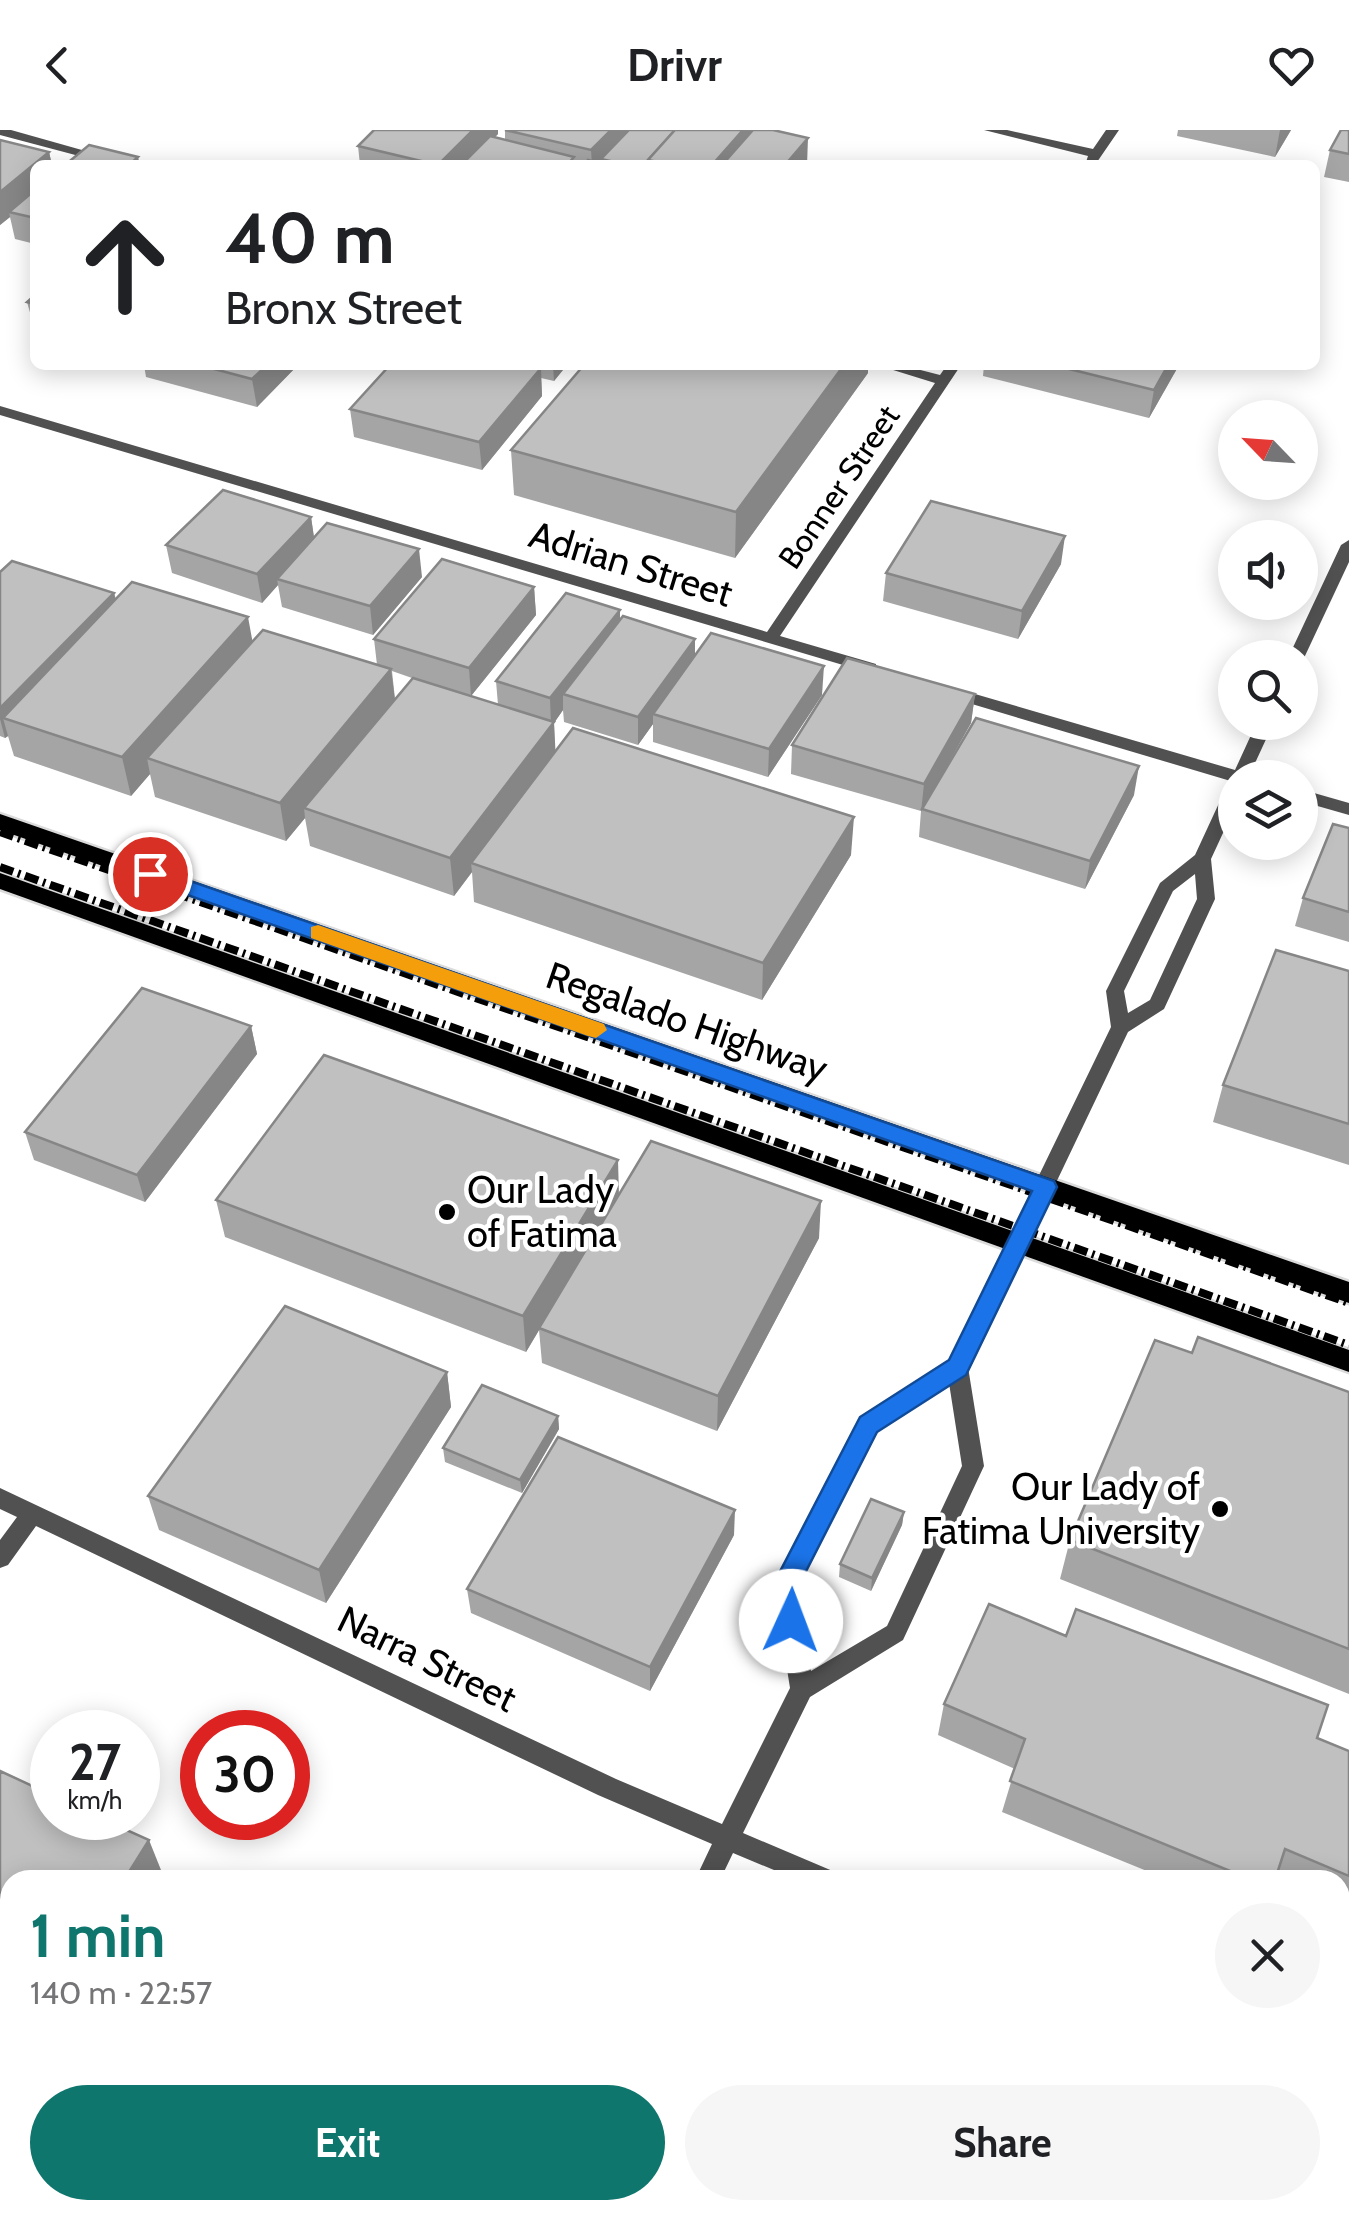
<!DOCTYPE html>
<meta charset="utf-8">
<style>
body{margin:0;font-family:Cabin,sans-serif;background:#f6f6f6;color:#202124;height:100vh;display:flex;flex-direction:column;font-size:38px;white-space:nowrap}
*{box-sizing:border-box;margin:0}
p{font-size:32px;color:#757577}
.icon{flex:none;width:55px;height:55px;fill:none;stroke:currentColor;stroke-width:2;stroke-linecap:round;stroke-linejoin:round}
.map{position:relative;flex:1;overflow:hidden}
.side{position:absolute;left:0px;top:1740px;width:1350px;height:350px;display:flex;flex-direction:column;background:#fff;border-radius:30px 30px 0 0;box-shadow:0 5px 25px #0003}
.side>*{flex:none}
.top-card{position:absolute;left:30px;top:30px;width:1290px;height:210px;border-radius:15px;box-shadow:0 5px 25px #0003;background:#fff;color:#202124;overflow:hidden}
.needle{width:65px;rotate:295deg}
.buttons{position:absolute;left:1218px;top:270px;display:grid;gap:20px}
.buttons a{display:grid;place-items:center;width:100px;height:100px;border-radius:50%;background:#fff;box-shadow:0 5px 25px #0003;font-size:50px}
.speed{position:absolute;left:30px;top:1580px;display:flex;gap:20px;font-size:50px;font-weight:700;text-align:center}
.speed>*{display:grid;place-content:center;width:130px;height:130px;border-radius:50%;background:#fff;box-shadow:0 5px 25px #0003;line-height:1}
.speed small{font-size:25px;font-weight:400}
.speed .limit{border:15px solid #d22;background:#fff;color:#111}
.pin{position:absolute;display:grid;place-items:center;width:85px;height:85px;color:#fff;margin:-42px;border:5px solid #fff;border-radius:50%;box-shadow:0 2px 10px #0007}
.me{position:absolute;width:110px;margin:-55px;rotate:2deg;stroke-linejoin:round;filter:drop-shadow(0 0 8px #0008)}
.turn{display:flex;align-items:center;gap:35px;height:210px;padding:0 30px;font-size:45px}
.turn .icon{width:130px;height:130px;stroke-width:2.5}
.turn b{display:block;font-size:70px;line-height:85px}
.round{display:grid;place-items:center;flex:none;width:105px;height:105px;border-radius:52px;background:#f6f6f6}
.summary{display:flex;align-items:center;justify-content:space-between;height:170px;padding:0 30px}
h1{font-size:60px;font-weight:800;line-height:75px;color:#0f766e}
.action{display:flex;gap:20px;margin-top:auto;padding:20px 30px}
.action a{flex:1;height:115px;border-radius:60px;background:#0f766e;color:#fff;font-size:40px;font-weight:800;line-height:115px;text-align:center}
.action a+a{background:#f6f6f6;color:#202124}
header{display:flex;justify-content:space-between;align-items:center;height:130px;padding:0 30px;background:#fff;font-size:45px;font-weight:800}
.map>svg:first-child{display:block}
</style>
<header><svg class="icon" aria-label="back" viewBox="0 0 24 24"><path d="M15 5l-7 7 7 7"/></svg>Drivr<svg class="icon" aria-label="heart" viewBox="0 0 24 24"><path d="M12 20l-8-8c-3-5 5-10 8-4 3-6 11-1 8 4z"/></svg></header>
<div class="map">
<svg width="1349" height="2090" viewBox="0 0 1349 2090">
<rect width="100%" height="100%" fill="#fff"/>
<g fill="none" stroke-linecap="round" stroke-linejoin="round">
<!-- primary casing -->
<g stroke="#dbdbdb" stroke-width="5">
<g id="primary">
<path d="M 0,684 L 1349,1152 L 1349,1173 L 0,700 Z"/>
<path d="M 0,743 L 1349,1220 L 1349,1242 L 0,759 Z"/>
</g>
</g>
<!-- minor -->
<g fill="#515151" fill-rule="evenodd">
<path d="M 0,0 L 11,0 L 135,35 L 113,35 L 0,5 Z"/>
<path d="M 984,0 L 1007,0 L 1093,19 L 1106,0 L 1119,0 L 1095,35 L 1085,35 L 1088,26 Z"/>
<path d="M 877,235 L 901,235 L 940,245 L 947,235 L 961,235 L 780,506 L 876,534 L 876,542 L 870,543 L 0,285 L 0,276 L 767,502 L 935,253 Z"/>
<path d="M 1349,410 L 1349,432 L 1304,528 L 1300,532 L 1300,528 L 1288,528 L 1341,415 Z"/>
<path d="M 951,557 L 1235,640 L 1257,592 L 1274,592 L 1250,644 L 1252,648 L 1235,648 L 1235,677 L 1211,729 L 1215,769 L 1164,879 L 1128,902 L 968,1237 L 984,1336 L 903,1510 L 810,1567 L 743,1703 L 835,1742 L 838,1750 L 798,1750 L 733,1723 L 720,1750 L 695,1750 L 712,1714 L 598,1665 L 36,1396 L 8,1435 L 0,1438 L 0,1410 L 17,1387 L 0,1379 L 0,1358 L 616,1649 L 722,1694 L 790,1558 L 774,1457 L 777,1450 L 861,1288 L 949,1231 L 1111,897 L 1106,861 L 1160,753 L 1195,725 L 1226,658 L 1234,652 L 945,566 L 945,558 ZM 1195,744 L 1197,769 L 1150,870 L 1128,883 L 1124,861 L 1173,761 ZM 949,1253 L 962,1336 L 887,1496 L 811,1541 L 796,1457 L 877,1300 Z"/>
<path d="M 1300,659 L 1349,673 L 1349,685 L 1300,671 Z"/>
<path d="M 1340,1945 L 1349,1948 L 1349,1974 L 1340,1971 Z"/>
<path d="M 538,2080 L 565,2080 L 561,2090 L 533,2090 Z"/>
</g>
<!-- primary -->
<use href="#primary" fill="#000" fill-rule="evenodd"/>
<!-- rail -->
<g stroke="#000" stroke-width="8" stroke-dasharray="14 5 2.5 5" stroke-linecap="butt">
<path d="M 0,702 L 1349,1173"/>
<path d="M 0,737 L 1349,1215"/>
</g>
</g>
<!-- wall -->
<g fill="#a5a5a5" fill-rule="evenodd">
<path d="M 374,0 L 498,0 L 498,4 L 494,8 L 505,10 L 505,0 L 807,35 L 360,35 L 358,16 Z"/>
<path d="M 1178,0 L 1291,0 L 1275,27 L 1177,6 Z"/>
<path d="M 1349,0 L 1349,52 L 1324,47 L 1330,20 Z"/>
<path d="M 0,10 L 49,22 L 52,35 L 35,35 L 35,114 L 15,109 L 10,87 L 0,95 Z"/>
<path d="M 35,165 L 35,200 L 27,172 Z"/>
<path d="M 144,235 L 298,235 L 257,277 L 146,247 Z"/>
<path d="M 390,235 L 567,235 L 554,251 L 541,248 L 542,266 L 482,340 L 354,307 L 350,279 Z"/>
<path d="M 984,235 L 1179,235 L 1149,288 L 983,246 Z"/>
<path d="M 868,243 L 735,428 L 514,365 L 511,320 Z"/>
<path d="M 311,387 L 314,407 L 422,447 L 373,505 L 282,477 L 278,455 L 262,473 L 172,443 L 166,415 Z"/>
<path d="M 1061,434 L 1018,509 L 883,471 L 886,443 Z"/>
<path d="M 0,442 L 114,463 L 116,469 L 252,512 L 377,535 L 374,509 L 534,457 L 536,485 L 471,566 L 498,575 L 496,551 L 620,490 L 695,509 L 695,526 L 822,565 L 768,647 L 653,612 L 653,594 L 638,615 L 564,592 L 563,580 L 554,593 L 555,622 L 851,725 L 762,870 L 474,772 L 472,742 L 454,766 L 310,716 L 305,688 L 286,711 L 155,667 L 150,644 L 131,666 L 14,626 L 8,606 L 5,608 L 0,606 ZM 392,541 L 412,548 L 395,569 Z"/>
<path d="M 975,564 L 971,593 L 941,646 L 1134,665 L 1085,759 L 919,707 L 921,681 L 791,644 L 792,615 Z"/>
<path d="M 1349,698 L 1349,812 L 1295,796 L 1303,768 Z"/>
<path d="M 1349,841 L 1349,1035 L 1213,992 L 1223,955 Z"/>
<path d="M 251,896 L 257,924 L 145,1072 L 34,1030 L 25,1002 Z"/>
<path d="M 619,1065 L 819,1108 L 717,1301 L 542,1233 L 539,1200 L 526,1222 L 225,1107 L 216,1070 Z"/>
<path d="M 1192,1223 L 1349,1262 L 1349,1564 L 1060,1449 L 1070,1410 Z"/>
<path d="M 447,1242 L 451,1277 L 326,1473 L 159,1400 L 148,1366 Z"/>
<path d="M 558,1286 L 559,1299 L 522,1363 L 445,1332 L 443,1318 Z"/>
<path d="M 904,1382 L 902,1395 L 871,1461 L 839,1447 L 840,1434 Z"/>
<path d="M 734,1405 L 650,1561 L 471,1483 L 467,1459 Z"/>
<path d="M 944,1574 L 1317,1608 L 1349,1621 L 1349,1781 L 1340,1778 L 1340,1750 L 1169,1750 L 1002,1682 L 1015,1639 L 938,1605 Z"/>
</g>
<!-- shaded-wall -->
<g fill="#868686">
<path d="M 473,0 L 498,0 L 498,4 L 467,35 L 438,35 Z"/>
<path d="M 611,0 L 637,0 L 601,29 L 602,35 L 592,35 L 591,20 Z"/>
<path d="M 743,0 L 752,0 L 735,35 L 712,35 Z"/>
<path d="M 1280,0 L 1291,0 L 1275,27 Z"/>
<path d="M 808,8 L 807,35 L 785,35 Z"/>
<path d="M 49,22 L 52,35 L 35,35 L 35,66 L 9,82 L 10,87 L 0,95 L 0,62 Z"/>
<path d="M 138,27 L 140,35 L 129,35 Z"/>
<path d="M 267,235 L 298,235 L 257,277 L 252,249 Z"/>
<path d="M 553,235 L 567,235 L 554,251 Z"/>
<path d="M 844,235 L 868,235 L 868,243 L 735,428 L 736,382 Z"/>
<path d="M 1168,235 L 1179,235 L 1149,288 L 1154,260 Z"/>
<path d="M 541,238 L 542,266 L 482,340 L 479,312 Z"/>
<path d="M 311,387 L 315,415 L 277,449 L 278,455 L 262,473 L 257,444 Z"/>
<path d="M 1065,406 L 1061,434 L 1018,509 L 1022,481 Z"/>
<path d="M 419,419 L 422,447 L 373,505 L 370,476 Z"/>
<path d="M 534,457 L 536,485 L 471,566 L 469,538 Z"/>
<path d="M 114,463 L 121,492 L 3,588 L 8,606 L 5,608 L 0,589 L 0,578 Z"/>
<path d="M 620,480 L 620,508 L 563,564 L 563,580 L 554,593 L 556,631 L 471,733 L 472,742 L 454,766 L 450,728 L 551,596 L 550,568 Z"/>
<path d="M 248,487 L 255,525 L 147,628 L 150,644 L 131,666 L 122,627 Z"/>
<path d="M 695,509 L 695,537 L 653,584 L 653,594 L 638,615 L 638,587 Z"/>
<path d="M 824,536 L 822,565 L 768,647 L 769,619 Z"/>
<path d="M 391,539 L 396,578 L 304,678 L 305,688 L 286,711 L 280,673 Z"/>
<path d="M 975,564 L 971,593 L 921,682 L 924,654 Z"/>
<path d="M 1139,636 L 1134,665 L 1085,759 L 1090,731 Z"/>
<path d="M 854,687 L 851,725 L 762,870 L 763,833 Z"/>
<path d="M 251,896 L 257,924 L 145,1072 L 137,1045 Z"/>
<path d="M 618,1030 L 619,1066 L 526,1222 L 523,1186 Z"/>
<path d="M 821,1071 L 819,1108 L 717,1301 L 718,1266 Z"/>
<path d="M 447,1242 L 451,1277 L 326,1473 L 319,1440 Z"/>
<path d="M 558,1286 L 559,1299 L 522,1363 L 520,1350 Z"/>
<path d="M 735,1380 L 734,1405 L 650,1561 L 650,1537 Z"/>
<path d="M 904,1382 L 902,1395 L 871,1461 L 872,1448 Z"/>
<path d="M 149,1710 L 161,1740 L 155,1750 L 124,1750 Z"/>
<path d="M 10,1931 L 10,1983 L 0,1999 L 0,1947 Z"/>
<path d="M 335,2080 L 354,2080 L 349,2090 L 330,2090 Z"/>
</g>
<!-- building -->
<g fill="#c0c0c0" stroke="#868686" stroke-width="2.5">
<path d="M 374,0 L 473,0 L 438,35 L 358,16 Z"/>
<path d="M 505,0 L 611,0 L 591,20 Z"/>
<path d="M 629,0 L 675,0 L 648,30 L 648,35 L 628,35 L 601,29 Z"/>
<path d="M 675,0 L 743,0 L 712,35 L 671,35 L 648,30 Z"/>
<path d="M 753,0 L 773,0 L 808,8 L 785,35 L 722,35 Z"/>
<path d="M 1341,0 L 1349,0 L 1349,24 L 1330,20 Z"/>
<path d="M 490,6 L 574,27 L 567,35 L 461,35 Z"/>
<path d="M 0,10 L 49,22 L 0,62 Z"/>
<path d="M 89,15 L 138,27 L 129,35 L 65,35 Z"/>
<path d="M 588,30 L 608,35 L 583,35 Z"/>
<path d="M 35,60 L 35,88 L 9,82 Z"/>
<path d="M 35,165 L 35,174 L 27,172 Z"/>
<path d="M 199,235 L 267,235 L 252,249 Z"/>
<path d="M 390,235 L 529,235 L 541,238 L 479,312 L 350,279 Z"/>
<path d="M 584,235 L 844,235 L 736,382 L 511,320 Z"/>
<path d="M 1053,235 L 1168,235 L 1154,260 Z"/>
<path d="M 223,360 L 311,387 L 257,444 L 166,415 Z"/>
<path d="M 931,371 L 1065,406 L 1022,481 L 886,443 Z"/>
<path d="M 327,393 L 419,419 L 370,476 L 277,449 Z"/>
<path d="M 442,429 L 534,457 L 469,538 L 374,509 Z"/>
<path d="M 12,431 L 114,463 L 0,578 L 0,442 Z"/>
<path d="M 132,452 L 248,487 L 122,627 L 3,588 Z"/>
<path d="M 566,463 L 620,480 L 550,568 L 496,551 Z"/>
<path d="M 623,486 L 695,509 L 638,587 L 563,564 Z"/>
<path d="M 263,500 L 391,539 L 280,673 L 147,628 Z"/>
<path d="M 711,503 L 824,536 L 769,619 L 653,584 Z"/>
<path d="M 847,528 L 975,564 L 924,654 L 792,615 Z"/>
<path d="M 413,548 L 554,592 L 450,728 L 304,678 Z"/>
<path d="M 976,588 L 1139,636 L 1090,731 L 922,679 Z"/>
<path d="M 573,598 L 854,687 L 763,833 L 471,733 Z"/>
<path d="M 1333,694 L 1349,698 L 1349,782 L 1303,768 Z"/>
<path d="M 1276,820 L 1349,841 L 1349,994 L 1223,955 Z"/>
<path d="M 142,858 L 251,896 L 137,1045 L 25,1002 Z"/>
<path d="M 324,925 L 618,1030 L 523,1186 L 216,1070 Z"/>
<path d="M 651,1011 L 821,1071 L 718,1266 L 539,1198 Z"/>
<path d="M 285,1176 L 447,1242 L 319,1440 L 148,1366 Z"/>
<path d="M 1198,1207 L 1349,1262 L 1349,1519 L 1070,1410 L 1155,1210 L 1192,1223 Z"/>
<path d="M 482,1255 L 558,1286 L 520,1350 L 443,1318 Z"/>
<path d="M 558,1307 L 735,1380 L 650,1537 L 467,1459 Z"/>
<path d="M 871,1369 L 904,1382 L 872,1448 L 840,1434 Z"/>
<path d="M 989,1474 L 1066,1506 L 1076,1479 L 1328,1575 L 1317,1608 L 1349,1621 L 1349,1746 L 1285,1719 L 1275,1750 L 1252,1750 L 1010,1651 L 1025,1609 L 944,1574 Z"/>
<path d="M 0,1641 L 52,1665 L 52,1688 L 100,1688 L 149,1710 L 124,1750 L 10,1750 L 10,1931 L 0,1947 Z"/>
<path d="M 1340,2066 L 1349,2070 L 1349,2090 L 1154,2090 L 1157,2080 L 1340,2080 Z"/>
<path d="M 10,2071 L 10,2080 L 335,2080 L 330,2090 L 0,2090 Z"/>
<path d="M 694,2080 L 919,2080 L 915,2090 L 690,2090 Z"/>
<path d="M 954,2080 L 1136,2080 L 1133,2090 L 950,2090 Z"/>
</g>
<!-- route -->
<path fill="#1a73e8" stroke="#114b97" stroke-width="2.5" d="M 150,737 L 1054,1051 L 1057,1057 L 966,1245 L 877,1302 L 798,1457 L 804,1491 L 800,1499 L 782,1499 L 772,1457 L 860,1287 L 949,1230 L 1032,1061 L 142,749 L 142,739 Z"/>
<!-- slow -->
<path fill="#f59e0b" d="M 318,795 L 604,894 L 607,900 L 596,908 L 588,906 L 311,808 L 311,797 Z"/>
<!-- markers -->
<g fill="#000" stroke="#fff" stroke-width="4">
<circle cx="447" cy="1082" r="10"/>
<circle cx="1220" cy="1379" r="10"/>
</g>
<g text-anchor="middle" stroke-width="9" stroke-linejoin="round" paint-order="stroke">
<!-- far-street labels -->
<g font-size="32" fill="#000" stroke="#fff">
<text transform="translate(839 357) rotate(-56)" y="11">Bonner Street</text>
</g>
<!-- street labels -->
<g font-size="38" fill="#000" stroke="#fff">
<text transform="translate(631 434) rotate(17)" y="13">Adrian Street</text>
<text transform="translate(687 892) rotate(19)" y="13">Regalado Highway</text>
<text transform="translate(427 1529) rotate(26)" y="13">Narra Street</text>
</g>
<!-- poi labels -->
<g font-size="38" fill="#000" stroke="#fff" text-anchor="start">
<text x="467" y="1073">Our Lady<tspan x="467" dy="44">of Fatima</tspan></text>
<text x="1200" y="1370" text-anchor="end">Our Lady of<tspan x="1200" dy="44">Fatima University</tspan></text>
</g>
</g>
</svg>
<div class="buttons">
<a><svg class="needle" viewBox="-14 -14 28 28"><path d="M0-13l5 13h-10z" fill="#e53935"/><path d="M0 13l5-13h-10z" fill="#757577"/></svg></a>
<a><svg class="icon" aria-label="sound" viewBox="0 0 24 24"><path d="M4 9h4l5-4v14l-5-4H4zM17 9q2 3 0 6"/></svg></a>
<a><svg class="icon" aria-label="search" viewBox="0 0 24 24"><circle cx="10" cy="10" r="6"/><path d="M15 15l6 6"/></svg></a>
<a><svg class="icon" aria-label="layers" viewBox="0 0 24 24"><path d="M12 4l9 5-9 5-9-5zM3 14l9 5 9-5"/></svg></a>
</div>
<div class="speed"><div>27<small>km/h</small></div><div class="limit">30</div></div>
<div class="pin" style="left:150px;top:744px;background:#d93025"><svg class="icon" aria-label="arrive" viewBox="0 0 24 24"><path d="M6 21V4h12l-3 4 3 4H6"/></svg></div>
<svg class="me" style="left:791px;top:1491px" viewBox="-20 -20 40 40"><circle r="19" fill="#fff"/><path d="M0-13L10 11 0 6-10 11z" fill="#1a73e8"/></svg>
<div class="top-card">
<div class="turn"><svg class="icon" aria-label="ahead" viewBox="0 0 24 24"><path d="M12 20V5M6 11l6-6 6 6"/></svg><div><b>40 m</b>Bronx Street</div></div>
</div>
<section class="side">
<div class="summary"><div><h1>1 min</h1><p>140 m · 22:57</p></div><a class="round"><svg class="icon" aria-label="close" viewBox="0 0 24 24"><path d="M6 6l12 12M18 6L6 18"/></svg></a></div>
<div class="action"><a>Exit</a><a>Share</a></div>
</section>
</div>
